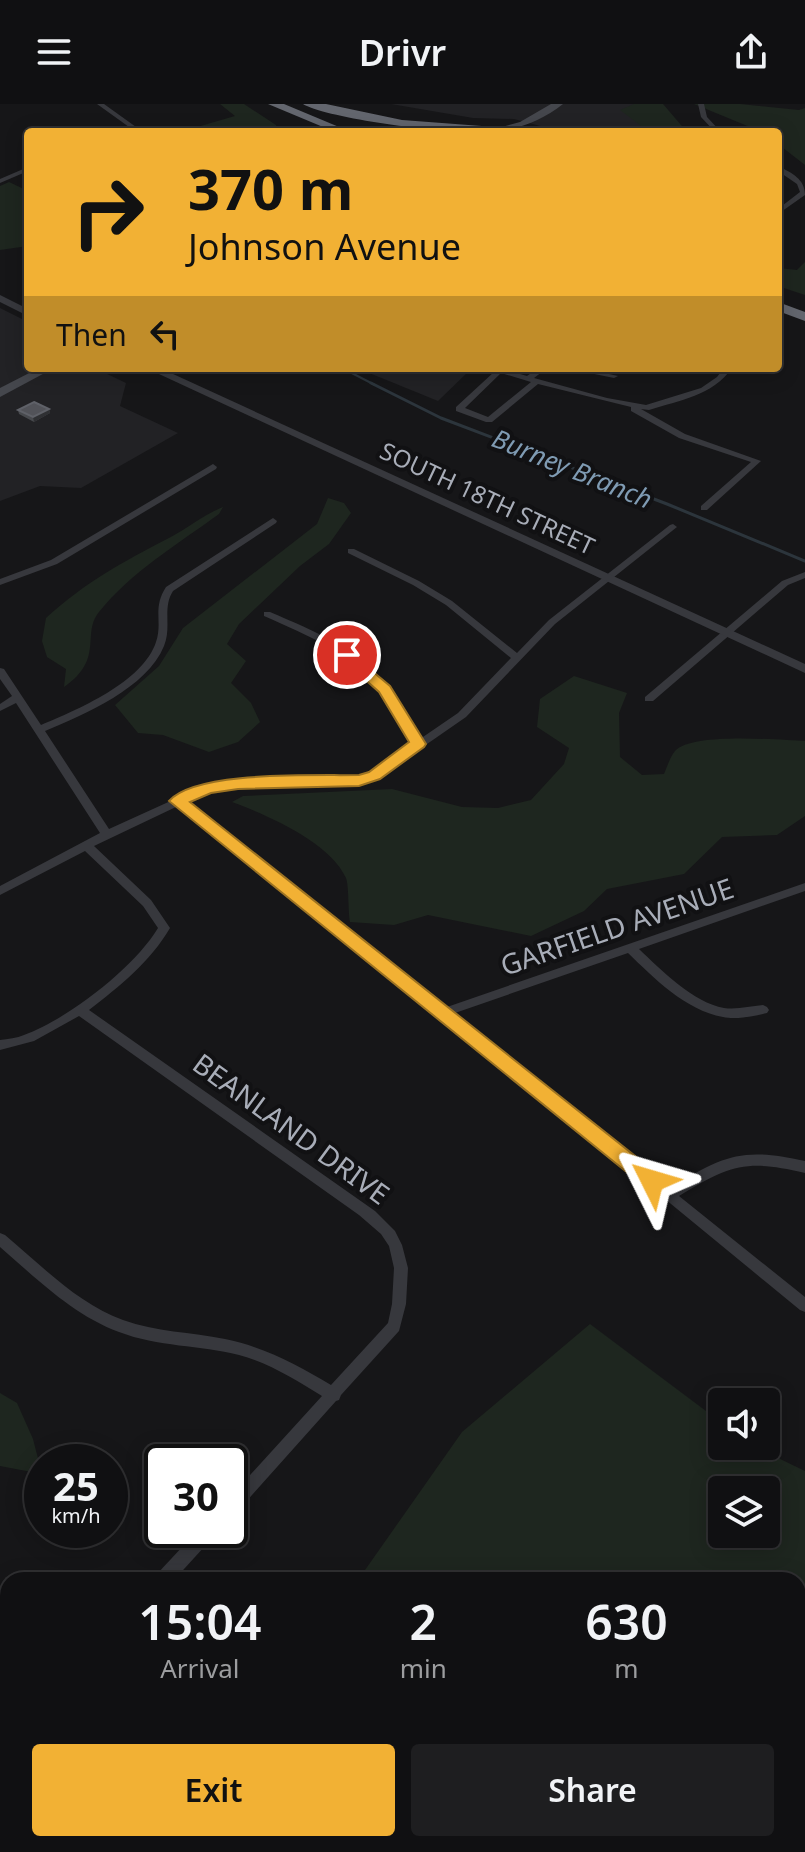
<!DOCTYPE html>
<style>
body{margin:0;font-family:"Noto Sans",sans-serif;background:#1e1e20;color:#f1f3f6;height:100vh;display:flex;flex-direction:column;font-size:30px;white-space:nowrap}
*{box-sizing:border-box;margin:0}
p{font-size:26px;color:#9c9d9f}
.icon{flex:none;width:44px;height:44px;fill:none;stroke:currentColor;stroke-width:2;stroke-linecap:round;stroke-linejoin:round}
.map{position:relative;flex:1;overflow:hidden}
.side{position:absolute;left:0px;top:1468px;width:806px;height:280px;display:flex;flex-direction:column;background:#101012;border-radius:24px 24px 0 0;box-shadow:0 4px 20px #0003,0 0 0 2px #303032}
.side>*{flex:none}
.top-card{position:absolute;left:24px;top:24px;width:758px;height:244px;border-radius:8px;box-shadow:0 4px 20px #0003,0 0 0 2px #303032;background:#f2b134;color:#111;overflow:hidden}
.buttons{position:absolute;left:708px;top:1284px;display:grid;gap:16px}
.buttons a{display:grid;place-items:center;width:72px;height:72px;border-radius:8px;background:#101012;box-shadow:0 4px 20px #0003,0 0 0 2px #303032;font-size:40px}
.speed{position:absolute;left:24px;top:1340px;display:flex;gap:16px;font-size:40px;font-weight:700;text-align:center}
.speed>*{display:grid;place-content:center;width:104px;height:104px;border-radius:50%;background:#101012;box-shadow:0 4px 20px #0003,0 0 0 2px #303032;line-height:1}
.speed small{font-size:20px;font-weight:400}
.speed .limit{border:4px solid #111;border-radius:12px;background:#fff;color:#111}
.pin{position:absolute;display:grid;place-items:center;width:68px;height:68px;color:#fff;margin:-34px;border:4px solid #fff;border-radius:50%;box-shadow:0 2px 8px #0007}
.me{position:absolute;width:88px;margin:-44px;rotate:310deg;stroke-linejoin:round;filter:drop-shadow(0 0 6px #0008)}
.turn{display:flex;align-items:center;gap:28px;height:168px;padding:0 32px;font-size:36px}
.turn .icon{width:104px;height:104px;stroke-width:2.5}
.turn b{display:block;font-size:56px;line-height:68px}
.then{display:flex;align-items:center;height:76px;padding:0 32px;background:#0003;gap:16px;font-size:30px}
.eta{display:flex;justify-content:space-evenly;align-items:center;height:136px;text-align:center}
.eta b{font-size:48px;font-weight:600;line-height:56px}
.action{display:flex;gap:16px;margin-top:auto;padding:16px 32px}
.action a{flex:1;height:92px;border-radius:8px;background:#f2b134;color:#111;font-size:32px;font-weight:600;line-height:92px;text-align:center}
.action a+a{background:#1e1e20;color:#f1f3f6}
header{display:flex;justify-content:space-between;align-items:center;height:104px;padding:0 32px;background:#101012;font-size:36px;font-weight:600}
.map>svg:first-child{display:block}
</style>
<header><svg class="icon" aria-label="menu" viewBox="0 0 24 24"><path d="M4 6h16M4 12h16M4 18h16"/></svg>Drivr<svg class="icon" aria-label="share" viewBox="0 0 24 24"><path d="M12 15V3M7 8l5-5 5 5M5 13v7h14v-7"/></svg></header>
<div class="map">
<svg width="805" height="1748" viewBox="0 0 805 1748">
<rect width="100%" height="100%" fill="#161618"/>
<!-- built -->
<g fill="#222225">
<path d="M 391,0 L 650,0 L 646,24 L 638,28 L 563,28 L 514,15 L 473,14 Z"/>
<path d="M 0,204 L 28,218 L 28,264 L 109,264 L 103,268 L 126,279 L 120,302 L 178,329 L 81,384 L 40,382 L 0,397 Z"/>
<path d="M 357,264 L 472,264 L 438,297 Z"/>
</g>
<!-- green -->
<g fill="#1e261f" fill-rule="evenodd">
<path d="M 220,0 L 244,0 L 276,21 L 277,27 L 180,28 L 235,12 Z"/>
<path d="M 634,0 L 663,0 L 687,28 L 649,28 L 620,6 Z"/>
<path d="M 694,0 L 740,0 L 799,6 L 805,4 L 805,61 L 778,40 L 778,28 L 762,28 Z"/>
<path d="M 9,78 L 28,87 L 28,142 L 0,146 L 0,82 Z"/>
<path d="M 805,158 L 805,191 L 778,182 L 778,164 L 797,166 Z"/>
<path d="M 328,394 L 344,399 L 351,409 L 329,440 L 300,462 L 239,520 L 227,540 L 246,557 L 231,579 L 251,599 L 260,618 L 238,638 L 209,648 L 163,631 L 138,629 L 115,601 L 159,562 L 183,524 L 317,420 Z"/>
<path d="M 223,403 L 219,410 C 178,440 131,468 99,508 C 81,530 105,555 64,583 L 66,565 L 47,553 L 42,537 L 46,514 C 87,477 121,459 169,434 C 188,424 203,411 223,403 Z"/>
<path d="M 574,572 L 627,589 L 619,609 L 620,653 L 642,671 L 664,670 C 667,663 670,653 675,647 C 692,628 779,636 805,637 L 805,712 L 777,731 L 722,733 L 684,770 L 607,785 L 584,807 L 531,832 L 428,811 L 394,821 L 350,818 C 348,807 349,782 346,774 C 330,738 267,711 232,698 L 243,692 L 392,685 L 462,703 L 498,704 L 531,696 L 564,660 L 569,644 L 537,623 L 540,595 Z"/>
<path d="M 590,1220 L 722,1319 L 722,1342 L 753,1342 L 805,1367 L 805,1748 L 166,1748 L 172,1740 L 798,1740 L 798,1476 L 358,1476 L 462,1328 ZM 722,1386 L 766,1386 L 766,1430 L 722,1430 Z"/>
<path d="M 0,1289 L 17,1299 L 33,1335 L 42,1370 L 0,1362 Z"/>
</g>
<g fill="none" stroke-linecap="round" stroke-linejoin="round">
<!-- stream-far1 -->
<path stroke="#2c353c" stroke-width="2" d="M 342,264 L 375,281"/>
<!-- stream -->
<path stroke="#2c353c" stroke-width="3" d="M 371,279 L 441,314 L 667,400 L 805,457"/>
<!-- minor -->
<g fill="#37383d" fill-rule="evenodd">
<path d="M 97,0 L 104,0 L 143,28 L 136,28 Z"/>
<path d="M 698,0 L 704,0 L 707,13 L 721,28 L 715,28 L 701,13 Z"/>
<path d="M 778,62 C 792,69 805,75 805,91 L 778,110 L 778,105 L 800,88 L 797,80 L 778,67 Z"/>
<path d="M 28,63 L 28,67 L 0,79 L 0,75 Z"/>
<path d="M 778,135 L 782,137 L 782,144 L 778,144 Z"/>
<path d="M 486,264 L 499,264 L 527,272 L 538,264 L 547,264 L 534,274 L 607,294 L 646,301 L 701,284 L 717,273 L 724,264 L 732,264 C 712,292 680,296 649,306 L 641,305 L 685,330 L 761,357 L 707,406 L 701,406 L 701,402 L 751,358 L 679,334 L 631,307 L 631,303 L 538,280 L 492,318 L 486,318 L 456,307 L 456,303 L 494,268 ZM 501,269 L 531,278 L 488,313 L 465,304 Z"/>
<path d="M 565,264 L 582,264 L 618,272 L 614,274 Z"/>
<path d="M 213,360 L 217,363 L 216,365 L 57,460 L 0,481 L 0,475 L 51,456 Z"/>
<path d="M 273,414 L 277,417 L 276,419 L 173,487 C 162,504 172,523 164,542 C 147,584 85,610 45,627 L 109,725 L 208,680 L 238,675 L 358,672 L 370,668 L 413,640 C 403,623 395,606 384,591 C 356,551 307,531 264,512 L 264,508 L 270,508 C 314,527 362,546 391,586 C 402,601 411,618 420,635 L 458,609 L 511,554 L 446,501 L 413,481 L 348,449 L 348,445 L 354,445 L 419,477 L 452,497 L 517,549 L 549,516 L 670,421 L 673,420 L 677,423 L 555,520 L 466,613 L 378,674 L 359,680 L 238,683 L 210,687 L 187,698 L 447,903 L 805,779 L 805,787 L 639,845 C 660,865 694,899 724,904 C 737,906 750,902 763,901 L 767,903 L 769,906 L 767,909 C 754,912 736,916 723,913 C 685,906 654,874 628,849 L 455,909 L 670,1084 C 724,1051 742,1043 805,1057 L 805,1069 C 747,1055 730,1061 679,1092 L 805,1193 L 805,1208 L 800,1206 L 441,911 L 178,702 L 94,742 L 151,796 L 170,824 C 150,858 120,882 89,906 L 375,1107 L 395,1127 L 402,1141 L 408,1164 L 406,1200 L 399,1227 L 341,1291 L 339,1296 L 336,1297 L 236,1409 L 230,1412 L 230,1393 L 322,1292 C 296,1276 269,1259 239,1251 C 200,1241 158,1243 119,1228 C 73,1211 37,1175 0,1143 L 0,1129 L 5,1131 C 41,1161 78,1200 123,1216 C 156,1228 191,1228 225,1235 C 264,1243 298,1261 331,1281 L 388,1219 L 392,1200 L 394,1164 L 389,1142 L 381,1130 L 359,1111 L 79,912 L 34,937 L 0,946 L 0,936 C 8,935 17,934 24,931 C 68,915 134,864 158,824 L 143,802 L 85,747 L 0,791 L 0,782 L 100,729 L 16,599 L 0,607 L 0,600 L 12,592 L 0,575 L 0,564 L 4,565 L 41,621 C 77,606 143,578 156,538 C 163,517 152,505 166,483 Z"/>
<path d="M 805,468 L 805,474 L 788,481 L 653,597 L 645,597 L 645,593 L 782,477 Z"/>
<path d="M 198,1426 L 217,1426 L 215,1431 L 174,1476 L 155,1476 L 157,1470 Z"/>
<path d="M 8,1635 L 8,1656 L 0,1661 L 0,1640 Z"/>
</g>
<!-- tertiary -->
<g fill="#37383d" fill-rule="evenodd">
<path d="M 0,191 L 28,205 L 28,212 L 0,198 Z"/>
<path d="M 146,264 L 160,264 L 805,560 L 805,569 Z"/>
<path d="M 0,1655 L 8,1659 L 8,1687 L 0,1683 Z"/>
<path d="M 59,1740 L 88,1740 L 91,1748 L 62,1748 Z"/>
</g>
<!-- secondary -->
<g fill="#45474d" fill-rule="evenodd">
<path d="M 551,0 L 563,0 C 540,18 513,28 484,28 L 520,18 Z"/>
<path d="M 39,264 L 54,264 L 0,293 L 0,284 Z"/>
</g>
<!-- motorway -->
<g fill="#63666e" fill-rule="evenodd">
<path d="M 268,0 L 284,0 L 351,28 L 335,28 Z"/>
<path d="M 303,0 L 326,0 L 402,16 L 495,23 L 501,26 C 476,35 326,15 303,0 Z"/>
<path d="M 778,198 L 805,208 L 805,217 L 778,207 Z"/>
</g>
</g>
<!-- wall -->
<path fill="#47494d" d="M 49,305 L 50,309 L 34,318 L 19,310 L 18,306 Z"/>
<!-- shaded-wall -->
<path fill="#2f3033" d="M 49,305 L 50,309 L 34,318 L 33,313 Z"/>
<!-- building -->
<path fill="#525359" stroke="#5f6168" stroke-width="2" d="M 34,298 L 49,305 L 33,313 L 18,306 Z"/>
<!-- route -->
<path fill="#f2b134" stroke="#9d7322" stroke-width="2" d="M 347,546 L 390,582 L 426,640 L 424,643 L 380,675 L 359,682 L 238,685 L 211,689 L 190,698 L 659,1071 L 662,1077 L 659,1083 L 652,1086 L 645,1083 L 169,697 C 196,666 317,672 359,671 L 369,668 L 409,638 L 379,588 L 341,554 L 339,551 Z"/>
<g text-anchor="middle" stroke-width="8" stroke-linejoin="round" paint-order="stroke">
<!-- far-street labels -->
<g font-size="24" fill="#a8adb8" stroke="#111113">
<text transform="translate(487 395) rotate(25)" y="8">SOUTH 18TH STREET</text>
</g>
<!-- far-water labels -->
<g font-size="26" font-style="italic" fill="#7f9bb3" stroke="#111113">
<text transform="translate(572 365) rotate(22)" y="9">Burney Branch</text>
</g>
<!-- street labels -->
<g font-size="28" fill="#a8adb8" stroke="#111113">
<text transform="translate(617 823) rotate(-19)" y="10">GARFIELD AVENUE</text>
<text transform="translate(291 1025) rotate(36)" y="10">BEANLAND DRIVE</text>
</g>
</g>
</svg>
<div class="buttons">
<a><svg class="icon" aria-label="sound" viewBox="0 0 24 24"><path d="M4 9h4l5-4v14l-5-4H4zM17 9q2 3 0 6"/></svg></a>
<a><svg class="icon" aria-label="layers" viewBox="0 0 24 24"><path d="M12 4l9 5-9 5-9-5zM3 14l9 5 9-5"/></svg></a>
</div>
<div class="speed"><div>25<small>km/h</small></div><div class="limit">30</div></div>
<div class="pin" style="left:347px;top:551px;background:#d93025"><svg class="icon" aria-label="arrive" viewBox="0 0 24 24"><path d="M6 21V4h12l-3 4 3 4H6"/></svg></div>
<svg class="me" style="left:652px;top:1077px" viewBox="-20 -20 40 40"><path d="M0-17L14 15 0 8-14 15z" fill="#f2b134" stroke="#fff" stroke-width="4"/></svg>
<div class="top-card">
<div class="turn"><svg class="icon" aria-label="right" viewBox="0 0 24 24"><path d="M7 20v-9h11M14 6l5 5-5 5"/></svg><div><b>370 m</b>Johnson Avenue</div></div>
<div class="then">Then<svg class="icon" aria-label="left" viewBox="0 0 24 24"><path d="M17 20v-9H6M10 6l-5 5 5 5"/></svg></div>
</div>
<section class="side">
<div class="eta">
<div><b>15:04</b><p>Arrival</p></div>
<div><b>2</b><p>min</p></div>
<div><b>630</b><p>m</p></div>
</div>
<div class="action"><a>Exit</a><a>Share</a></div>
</section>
</div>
